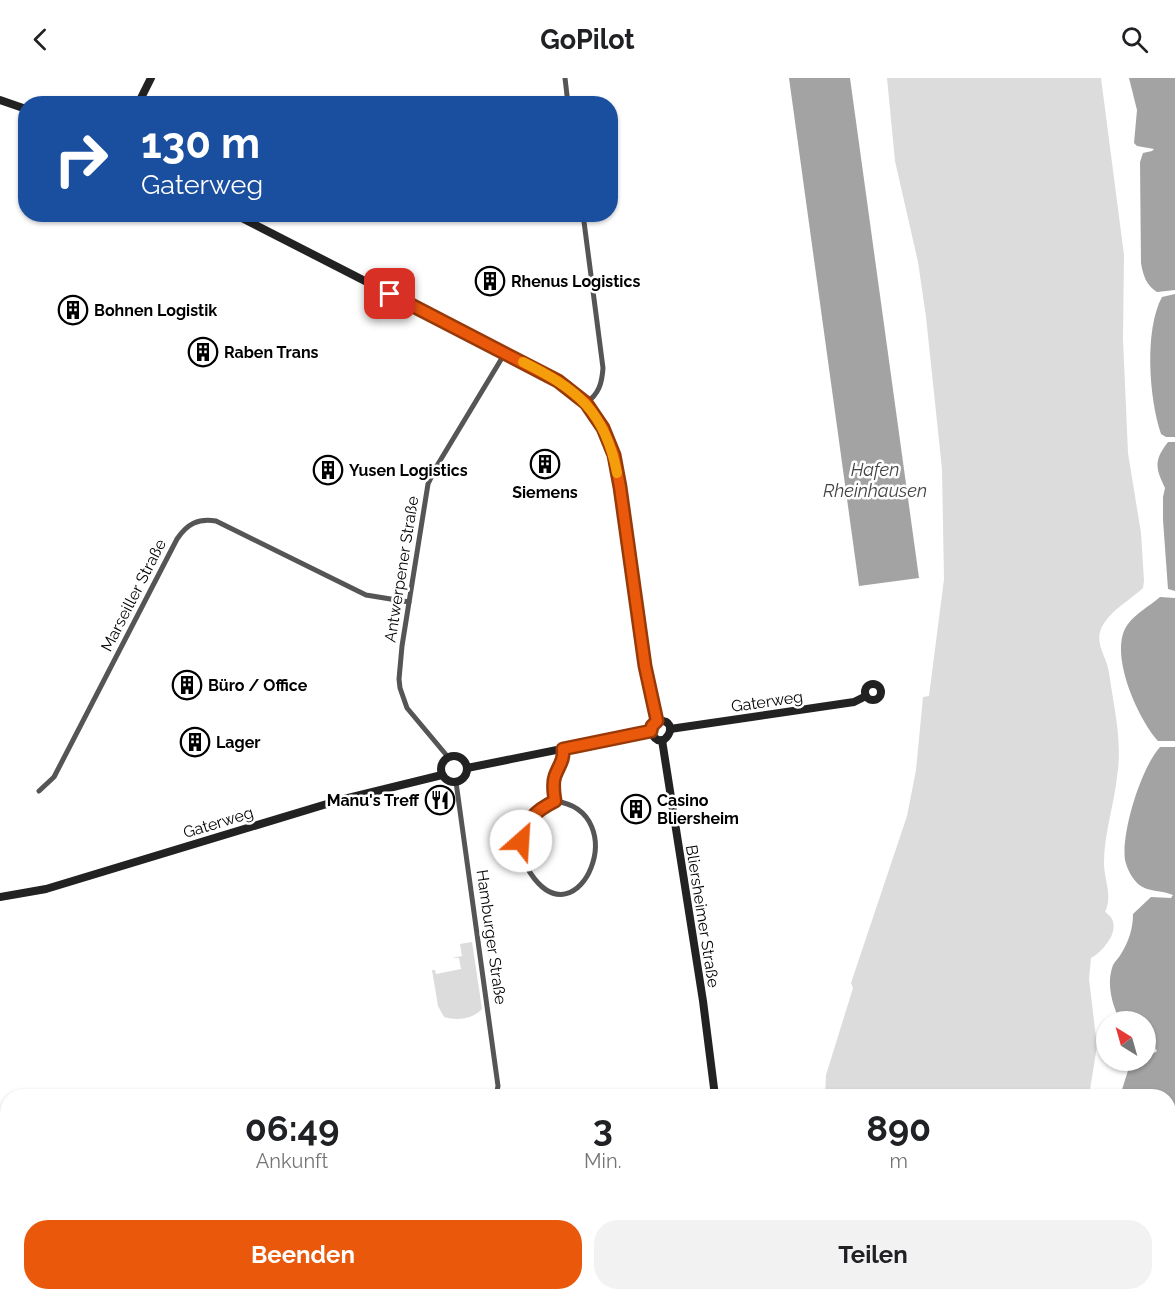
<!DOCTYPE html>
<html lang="de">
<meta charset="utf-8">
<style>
body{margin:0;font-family:Raleway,sans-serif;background:#f2f2f2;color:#202124;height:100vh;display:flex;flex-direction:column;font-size:22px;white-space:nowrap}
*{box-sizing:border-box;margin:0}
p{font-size:20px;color:#757577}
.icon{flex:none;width:33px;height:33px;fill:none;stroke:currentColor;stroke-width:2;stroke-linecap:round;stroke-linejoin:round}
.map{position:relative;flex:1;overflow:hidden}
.details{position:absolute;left:0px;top:1011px;width:1176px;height:212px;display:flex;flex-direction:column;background:#fff;border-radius:24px 24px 0 0;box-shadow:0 2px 4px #0004}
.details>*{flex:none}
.hud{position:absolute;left:18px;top:18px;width:600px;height:126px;border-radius:24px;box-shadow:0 2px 4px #0004;background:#1a4fa0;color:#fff;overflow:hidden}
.needle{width:39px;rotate:323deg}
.fabs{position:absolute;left:1096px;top:933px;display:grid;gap:12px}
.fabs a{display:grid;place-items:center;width:60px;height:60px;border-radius:50%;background:#fff;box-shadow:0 2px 4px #0004;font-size:30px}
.pin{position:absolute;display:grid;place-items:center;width:51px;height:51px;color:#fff;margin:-26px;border-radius:12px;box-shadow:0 3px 9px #0006}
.me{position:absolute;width:66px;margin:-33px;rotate:26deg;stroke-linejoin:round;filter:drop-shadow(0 0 4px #0008)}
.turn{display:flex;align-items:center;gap:21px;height:126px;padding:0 24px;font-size:27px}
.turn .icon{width:78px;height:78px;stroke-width:2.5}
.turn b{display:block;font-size:42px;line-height:51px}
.eta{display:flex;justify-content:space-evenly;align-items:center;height:102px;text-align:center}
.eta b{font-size:36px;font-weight:700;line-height:42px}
.cta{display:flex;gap:12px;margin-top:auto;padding:12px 24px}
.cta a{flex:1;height:69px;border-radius:24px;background:#ea580c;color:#fff;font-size:24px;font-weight:700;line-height:69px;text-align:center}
.cta a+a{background:#f2f2f2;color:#202124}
header{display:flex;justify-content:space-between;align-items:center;height:78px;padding:0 24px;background:#fff;font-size:27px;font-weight:700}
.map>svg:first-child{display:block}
</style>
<header><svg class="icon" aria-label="back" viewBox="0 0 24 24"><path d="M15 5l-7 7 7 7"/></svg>GoPilot<svg class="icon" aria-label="search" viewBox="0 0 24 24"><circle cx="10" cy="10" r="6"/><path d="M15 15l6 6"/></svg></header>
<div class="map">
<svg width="1175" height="1222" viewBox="0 0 1175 1222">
<rect width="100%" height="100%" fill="#fff"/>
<!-- green -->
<g fill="#dcdcdc">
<path d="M 887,0 L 1101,0 L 1124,177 L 1123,261 L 1128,375 L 1141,455 L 1144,503 L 1143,510 C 1129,523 1109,533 1101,551 C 1096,563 1103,575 1107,586 C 1109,593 1110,601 1111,608 C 1116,639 1122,668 1117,699 C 1114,727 1104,756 1104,785 C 1104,801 1113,818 1105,834 C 1106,834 1112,840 1112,841 C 1119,855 1102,874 1091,880 L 1089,901 L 1097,968 L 1089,1018 L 825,1018 L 826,997 L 853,910 L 851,905 L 907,738 L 916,692 L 923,619 L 929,618 L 944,501 L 942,391 L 926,239 L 918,184 L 895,83 Z"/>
<path d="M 472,864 L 482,931 C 473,941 457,943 444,939 L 438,928 L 432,892 L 435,892 L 436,896 L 461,891 L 459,880 L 452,880 L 462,878 L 460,866 Z"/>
<path d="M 799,1215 L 1047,1215 L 1046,1222 L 798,1222 Z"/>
</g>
<!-- water -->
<g fill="#a3a3a3">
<path d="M 789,0 L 850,0 L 919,500 L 859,508 Z"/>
<path d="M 1129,0 L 1175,0 L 1175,212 L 1157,214 C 1146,207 1143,197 1141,185 L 1140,84 L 1143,75 L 1152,73 L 1154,71 L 1137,68 L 1134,65 L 1137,32 Z"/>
<path d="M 1175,216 L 1175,359 L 1166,359 L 1161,356 C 1149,321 1144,252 1162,219 Z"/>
<path d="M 1168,364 L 1175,364 L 1175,513 L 1168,511 L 1163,442 L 1163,419 L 1165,410 C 1156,391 1153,383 1168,364 Z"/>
<path d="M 1160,519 L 1175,520 L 1175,663 L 1158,663 C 1138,641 1107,573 1128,546 C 1136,535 1150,528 1160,519 Z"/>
<path d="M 1160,669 L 1175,669 L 1175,1222 L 1081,1222 L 1079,1215 L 1168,1215 L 1168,1018 L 1120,1018 L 1131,983 L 1146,982 L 1146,974 L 1154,975 L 1157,973 L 1155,970 L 1146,968 L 1146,944 L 1120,943 C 1112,926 1106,906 1113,887 C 1115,883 1119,880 1121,876 C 1129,863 1133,850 1133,836 L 1151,819 L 1171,820 L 1173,817 C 1162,812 1147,814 1138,806 C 1132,800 1127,791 1125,782 C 1121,755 1141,690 1160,669 Z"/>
</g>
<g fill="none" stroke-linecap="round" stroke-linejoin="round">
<!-- street -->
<g stroke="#555" stroke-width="5">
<path d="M 565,0 L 568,26"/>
<path d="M 583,136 L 603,290 C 602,305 599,316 586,325"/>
<path d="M 448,679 L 407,630 L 400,610 L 399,601 L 402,568 L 428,406 L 435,391 L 505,275"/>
<path d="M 456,704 L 498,1008 L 496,1018"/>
<path d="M 39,713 L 54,699 L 177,461 C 187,446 198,440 216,443 L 366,517 L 409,524"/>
<path d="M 555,723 C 635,734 579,866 531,796 C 509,764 524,738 555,723 Z"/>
<path d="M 555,723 C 554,715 552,706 555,698 C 559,687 564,683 563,671"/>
<path d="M 0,1107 L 8,1106"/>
<path d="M 0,1131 L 8,1207"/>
<path d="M 0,1212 L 8,1211"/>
<path d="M 8,1215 L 9,1222"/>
<path d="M 348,1222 L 396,1215"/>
</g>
<!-- secondary -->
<g stroke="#222" stroke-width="8">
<path d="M 0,22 L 26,31"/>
<path d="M 138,26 L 151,0"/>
<path d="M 234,136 L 537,291 C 554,300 573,310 586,324 C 619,363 621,414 628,462 C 637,523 641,584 657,643"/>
<circle cx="873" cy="614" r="8"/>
<path d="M 670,651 L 854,624 L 866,618"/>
<path d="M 651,653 C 661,680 685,640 657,643"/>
<path d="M 662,662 L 703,923 L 715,1018"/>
<circle cx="454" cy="691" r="13"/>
<path d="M 467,690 L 651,653"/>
<path d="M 0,819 L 46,811 L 340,722 L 442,697"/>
<path d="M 641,1222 L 645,1215"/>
</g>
</g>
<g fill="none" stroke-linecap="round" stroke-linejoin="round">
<!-- route casing -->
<g stroke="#983908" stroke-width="15">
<path id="route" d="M 390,216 L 558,303 L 586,325 L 603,350 L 614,377 L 620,409 L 645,588 L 657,643 L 652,648 L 651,653 L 563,671 C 564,683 559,687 555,698 C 552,706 554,715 555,723 C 537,732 525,742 521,763"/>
</g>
<!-- route -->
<use href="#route" stroke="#ea580c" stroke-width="10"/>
<!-- slow -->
<path stroke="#f59e0b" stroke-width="10" d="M 523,284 C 577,311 605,333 617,395"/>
</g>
<!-- icons -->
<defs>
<g id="building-ring" transform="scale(1.5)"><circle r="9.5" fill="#fff" stroke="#000" stroke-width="1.5"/><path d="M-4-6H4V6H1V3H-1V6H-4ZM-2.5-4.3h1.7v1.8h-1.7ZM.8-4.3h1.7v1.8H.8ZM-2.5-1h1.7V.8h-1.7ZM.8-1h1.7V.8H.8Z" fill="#000"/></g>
<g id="restaurant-ring" transform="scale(1.5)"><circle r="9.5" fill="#fff" stroke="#000" stroke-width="1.5"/><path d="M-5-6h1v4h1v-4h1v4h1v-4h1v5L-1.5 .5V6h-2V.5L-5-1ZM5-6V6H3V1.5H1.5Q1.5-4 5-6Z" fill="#000"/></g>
</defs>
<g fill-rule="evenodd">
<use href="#building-ring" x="490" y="203"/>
<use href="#building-ring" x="73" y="232"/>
<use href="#building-ring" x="203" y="274"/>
<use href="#building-ring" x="545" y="386"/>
<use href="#building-ring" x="328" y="392"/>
<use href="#building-ring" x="187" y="607"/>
<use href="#building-ring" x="195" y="664"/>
<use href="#restaurant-ring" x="440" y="722"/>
<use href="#building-ring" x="636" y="731"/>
</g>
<g text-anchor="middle" stroke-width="5" stroke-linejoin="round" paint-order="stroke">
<!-- poi labels -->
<g font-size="16" font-weight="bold" fill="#000" stroke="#fff" text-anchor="start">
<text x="511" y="209">Rhenus Logistics</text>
<text x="94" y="238">Bohnen Logistik</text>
<text x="224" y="280">Raben Trans</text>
<text x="349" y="398">Yusen Logistics</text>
<text x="545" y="420" text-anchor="middle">Siemens</text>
<text x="208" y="613">Büro / Office</text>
<text x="216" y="670">Lager</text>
<text x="419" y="728" text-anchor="end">Manu's Treff</text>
<text x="657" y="728">Casino<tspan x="657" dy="18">Bliersheim</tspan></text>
</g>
<!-- street labels -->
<g font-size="16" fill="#000" stroke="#fff">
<text transform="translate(401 491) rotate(-81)" y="6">Antwerpener Straße</text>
<text transform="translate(133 517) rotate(-63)" y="6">Marseiller Straße</text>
<text transform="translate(767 623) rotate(-8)" y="6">Gaterweg</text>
<text transform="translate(218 744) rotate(-17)" y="6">Gaterweg</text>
<text transform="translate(703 838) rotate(81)" y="6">Bliersheimer Straße</text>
<text transform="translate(492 859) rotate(82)" y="6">Hamburger Straße</text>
</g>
<!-- water labels -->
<g font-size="18" font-style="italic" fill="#444" stroke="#fff">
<text x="875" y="398">Hafen<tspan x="875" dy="21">Rheinhausen</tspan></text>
</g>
</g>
</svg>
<div class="fabs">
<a><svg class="needle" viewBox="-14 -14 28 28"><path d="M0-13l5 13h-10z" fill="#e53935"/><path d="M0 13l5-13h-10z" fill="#757577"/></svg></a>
</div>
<div class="pin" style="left:390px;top:216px;background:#d93025"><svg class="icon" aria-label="arrive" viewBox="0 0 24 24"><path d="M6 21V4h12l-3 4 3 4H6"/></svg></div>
<svg class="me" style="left:521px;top:763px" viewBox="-20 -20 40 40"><circle r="19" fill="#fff"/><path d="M0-13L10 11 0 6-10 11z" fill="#ea580c"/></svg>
<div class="hud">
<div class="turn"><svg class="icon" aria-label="right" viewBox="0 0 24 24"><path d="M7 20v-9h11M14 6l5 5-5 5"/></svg><div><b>130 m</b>Gaterweg</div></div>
</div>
<section class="details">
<div class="eta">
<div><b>06:49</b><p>Ankunft</p></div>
<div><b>3</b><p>Min.</p></div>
<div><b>890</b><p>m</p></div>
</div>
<div class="cta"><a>Beenden</a><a>Teilen</a></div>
</section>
</div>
